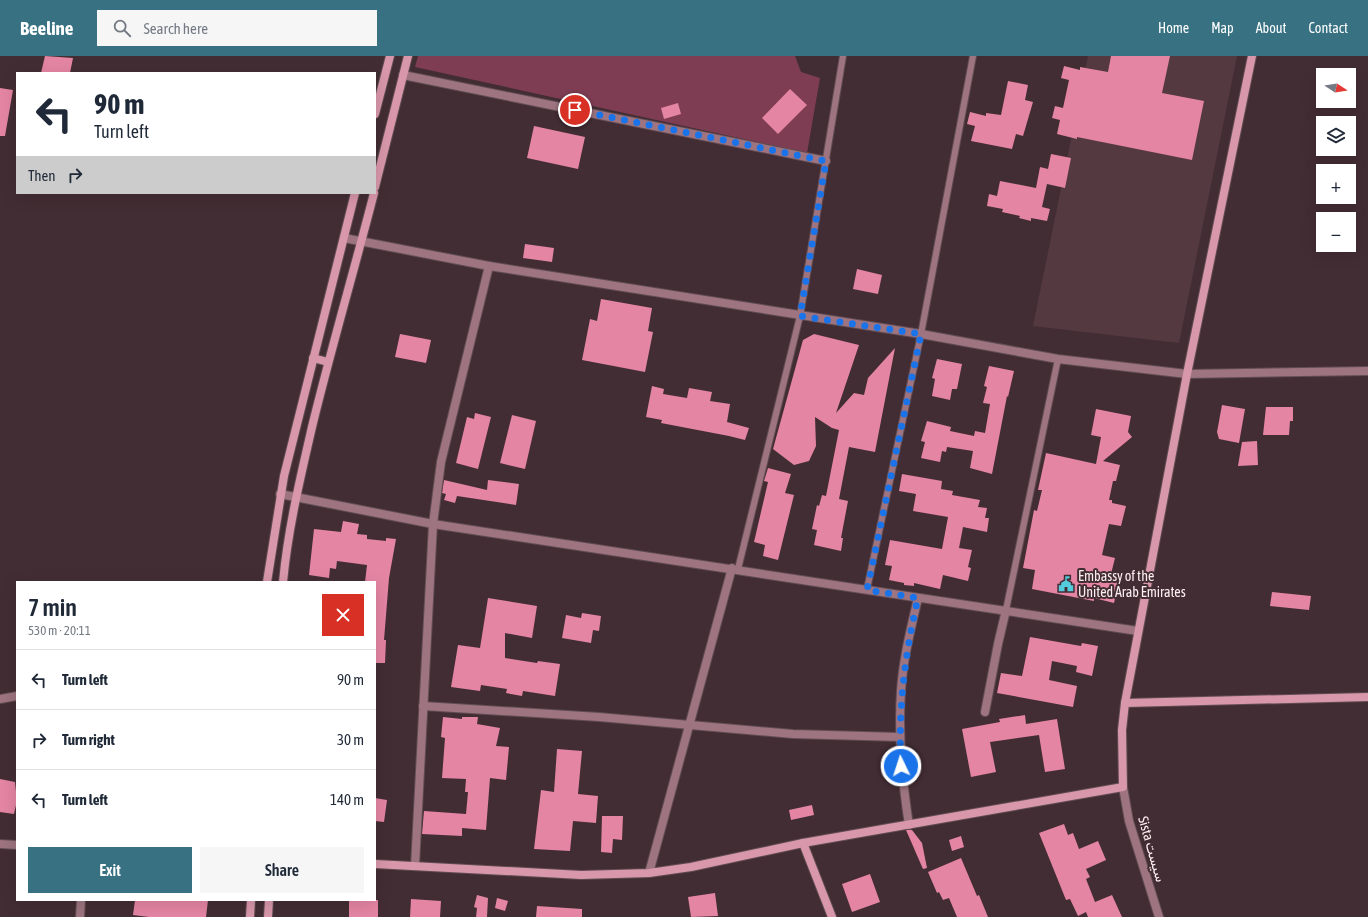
<!DOCTYPE html>
<meta charset="utf-8">
<style>
body{margin:0;font-family:"Asap Condensed",Vazirmatn,sans-serif;background:#f6f6f7;color:#1f2937;height:100vh;display:flex;flex-direction:column;font-size:15px;white-space:nowrap}
*{box-sizing:border-box;margin:0}
p{font-size:13px;color:#747a83}
.icon{flex:none;width:22px;height:22px;fill:none;stroke:currentColor;stroke-width:2;stroke-linecap:round;stroke-linejoin:round}
.map{position:relative;flex:1;overflow:hidden}
.drawer{position:absolute;left:16px;top:525px;width:360px;height:320px;display:flex;flex-direction:column;background:#fff;border-radius:0px;box-shadow:0 4px 16px #0002}
.drawer>*{flex:none}
.guide{position:absolute;left:16px;top:16px;width:360px;height:122px;border-radius:0px;box-shadow:0 4px 16px #0002;background:#fff;color:#1f2937;overflow:hidden}
.needle{width:26px;rotate:102deg}
.tools{position:absolute;left:1316px;top:12px;display:grid;gap:8px}
.tools a{display:grid;place-items:center;width:40px;height:40px;border-radius:0px;background:#fff;box-shadow:0 4px 16px #0002;font-size:20px}
.pin{position:absolute;display:grid;place-items:center;width:34px;height:34px;color:#fff;margin:-17px;border:2px solid #fff;border-radius:50%;box-shadow:0 1px 4px #0007}
.me{position:absolute;width:44px;margin:-22px;rotate:356deg;stroke-linejoin:round;filter:drop-shadow(0 0 3px #0008)}
.turn{display:flex;align-items:center;gap:14px;height:84px;padding:0 12px;font-size:18px}
.turn .icon{width:52px;height:52px;stroke-width:2.5}
.turn b{display:block;font-size:28px;line-height:34px}
.then{display:flex;align-items:center;height:38px;padding:0 12px;background:#0003;gap:8px;font-size:15px}
.round{display:grid;place-items:center;flex:none;width:42px;height:42px;border-radius:0px;background:#f6f6f7}
.summary{display:flex;align-items:center;justify-content:space-between;height:68px;padding:0 12px}
h1{font-size:24px;font-weight:600;line-height:30px}
.action{display:flex;gap:8px;margin-top:auto;padding:8px 12px}
.action a{flex:1;height:46px;border-radius:0px;background:#377182;color:#fff;font-size:16px;font-weight:600;line-height:46px;text-align:center}
.action a+a{background:#f6f6f7;color:#1f2937}
ul{padding:0;list-style:none}
li{display:flex;align-items:center;gap:12px;height:60px;padding:0 12px;border-top:1px solid #e0e1e3}
li div{flex:1}
li b{display:block;font-size:15px}
li em{font-style:normal}
header{display:flex;align-items:center;gap:24px;box-sizing:border-box;height:56px;padding:0 20px;background:#377182;color:#fff}
header strong{font-size:19px}
nav{display:flex;gap:22px;margin-inline-start:auto;font-size:14px}
.search{width:280px;height:36px;background:#f6f6f7;display:flex;align-items:center;gap:10px;box-sizing:border-box;padding:0 14px;border-radius:0px;color:#747a83;font-size:15px}
.map>svg:first-child{display:block}
</style>
<header>
<strong>Beeline</strong>
<div class="search"><svg class="icon" aria-label="search" viewBox="0 0 24 24"><circle cx="10" cy="10" r="6"/><path d="M15 15l6 6"/></svg>Search here</div>
<nav><a>Home</a><a>Map</a><a>About</a><a>Contact</a></nav>
</header>
<div class="map">
<svg width="1368" height="861" viewBox="0 0 1368 861">
<rect width="100%" height="100%" fill="#432d34"/>
<!-- built -->
<path fill="#543941" d="M 1088,0 L 1237,0 L 1179,287 L 1033,270 Z"/>
<!-- green -->
<path fill="#7e3d53" d="M 418,0 L 795,0 L 801,16 L 820,22 L 807,97 L 415,11 Z"/>
<!-- building -->
<g fill="#e485a4">
<path d="M 45,0 L 73,2 L 70,17 L 41,17 Z"/>
<path d="M 1111,0 L 1170,0 L 1162,37 L 1204,45 L 1192,104 L 1077,81 L 1077,83 L 1057,78 L 1060,64 L 1052,62 L 1055,50 L 1063,52 L 1069,24 L 1061,22 L 1064,10 L 1080,14 L 1080,11 L 1108,16 Z"/>
<path d="M 1008,25 L 1028,29 L 1025,44 L 1033,46 L 1023,80 L 1016,78 L 1012,93 L 971,85 L 975,70 L 967,68 L 970,56 L 986,60 L 986,57 L 1001,59 Z"/>
<path d="M 0,32 L 13,34 L 5,80 L 0,80 Z"/>
<path d="M 790,33 L 807,49 L 778,78 L 762,62 Z"/>
<path d="M 678,47 L 681,58 L 664,63 L 661,52 Z"/>
<path d="M 534,70 L 585,81 L 578,113 L 527,102 Z"/>
<path d="M 1051,98 L 1071,102 L 1065,132 L 1047,128 L 1042,151 L 1050,153 L 1047,165 L 1031,162 L 1031,165 L 1019,162 L 1020,160 L 1002,156 L 1003,153 L 987,150 L 989,138 L 997,140 L 1000,125 L 1036,132 L 1040,111 L 1048,113 Z"/>
<path d="M 525,188 L 554,192 L 552,206 L 523,202 Z"/>
<path d="M 857,213 L 882,219 L 878,238 L 853,233 Z"/>
<path d="M 601,243 L 652,252 L 648,275 L 653,276 L 645,316 L 582,304 L 590,263 L 597,265 Z"/>
<path d="M 400,278 L 431,284 L 426,307 L 395,301 Z"/>
<path d="M 814,278 L 859,289 L 836,357 L 854,337 L 864,339 L 868,322 L 895,292 L 875,396 L 849,391 L 839,443 L 848,445 L 841,482 L 843,482 L 841,495 L 814,489 L 817,474 L 812,473 L 817,449 L 819,450 L 822,439 L 826,440 L 839,374 L 832,372 L 815,361 L 816,390 L 809,405 L 794,409 L 773,393 L 803,284 Z"/>
<path d="M 937,303 L 962,308 L 957,333 L 952,333 L 950,344 L 932,340 L 935,323 L 932,322 Z"/>
<path d="M 989,310 L 1014,315 L 1008,341 L 1007,340 L 992,418 L 970,412 L 973,395 L 947,391 L 946,396 L 942,395 L 940,406 L 921,402 L 925,386 L 921,385 L 927,365 L 951,371 L 950,375 L 974,380 L 975,375 L 985,377 L 990,348 L 983,347 L 987,331 L 984,330 Z"/>
<path d="M 652,330 L 664,333 L 663,338 L 687,342 L 689,332 L 712,336 L 710,345 L 730,348 L 727,366 L 749,372 L 745,384 L 729,380 L 661,367 L 662,364 L 646,361 Z"/>
<path d="M 1222,349 L 1245,353 L 1239,387 L 1219,383 L 1217,376 Z"/>
<path d="M 1266,351 L 1293,351 L 1293,365 L 1290,365 L 1289,379 L 1263,379 Z"/>
<path d="M 1096,353 L 1131,360 L 1128,376 L 1132,381 L 1103,405 L 1120,409 L 1116,425 L 1113,425 L 1109,444 L 1112,444 L 1112,447 L 1126,450 L 1121,470 L 1109,468 L 1102,499 L 1115,502 L 1111,518 L 1120,520 L 1114,547 L 1094,542 L 1094,545 L 1032,533 L 1035,514 L 1023,512 L 1034,454 L 1037,455 L 1042,434 L 1038,434 L 1046,397 L 1096,408 L 1101,381 L 1091,379 Z"/>
<path d="M 475,357 L 491,361 L 478,413 L 456,407 L 467,361 L 474,363 Z"/>
<path d="M 512,359 L 536,365 L 525,413 L 500,407 Z"/>
<path d="M 1257,385 L 1258,409 L 1238,410 L 1242,386 Z"/>
<path d="M 768,412 L 791,418 L 785,437 L 794,439 L 778,504 L 763,500 L 765,489 L 754,486 L 768,426 L 764,425 Z"/>
<path d="M 902,418 L 942,425 L 941,433 L 953,435 L 952,439 L 980,444 L 978,451 L 987,452 L 985,462 L 989,462 L 987,476 L 963,471 L 959,492 L 972,494 L 968,511 L 971,512 L 968,525 L 943,519 L 940,533 L 914,527 L 914,530 L 904,529 L 904,527 L 889,524 L 892,510 L 885,509 L 890,484 L 942,493 L 948,461 L 913,455 L 916,438 L 899,435 Z"/>
<path d="M 444,424 L 487,434 L 488,424 L 519,428 L 516,449 L 457,440 L 455,447 L 444,444 L 446,438 L 442,437 Z"/>
<path d="M 343,465 L 359,468 L 357,478 L 367,479 L 367,483 L 386,485 L 386,482 L 396,483 L 389,522 L 384,584 L 386,584 L 385,607 L 375,607 L 375,526 L 365,526 L 367,509 L 337,505 L 336,513 L 330,512 L 329,522 L 309,519 L 314,473 L 341,476 Z"/>
<path d="M 1272,536 L 1311,540 L 1309,554 L 1270,550 Z"/>
<path d="M 488,542 L 537,550 L 532,582 L 505,577 L 505,602 L 537,607 L 538,605 L 560,608 L 555,640 L 523,635 L 522,640 L 506,637 L 507,633 L 481,629 L 480,635 L 451,631 L 458,589 L 480,592 Z"/>
<path d="M 582,557 L 601,560 L 599,575 L 593,574 L 591,587 L 562,582 L 566,559 L 581,562 Z"/>
<path d="M 1030,581 L 1081,590 L 1082,587 L 1098,590 L 1092,620 L 1076,616 L 1077,610 L 1052,605 L 1049,624 L 1077,630 L 1073,651 L 997,637 L 1001,617 L 1022,620 Z"/>
<path d="M 1025,659 L 1026,668 L 1057,663 L 1065,713 L 1045,716 L 1039,679 L 990,686 L 996,716 L 971,721 L 962,673 L 1000,666 L 999,663 Z"/>
<path d="M 443,661 L 462,663 L 462,661 L 478,661 L 477,668 L 500,672 L 496,690 L 509,691 L 506,724 L 490,722 L 486,774 L 462,772 L 462,780 L 422,778 L 424,755 L 466,758 L 468,736 L 465,736 L 466,723 L 442,722 L 445,682 L 441,681 Z"/>
<path d="M 557,693 L 582,695 L 578,738 L 598,740 L 596,767 L 573,765 L 570,795 L 534,793 L 541,734 L 554,736 Z"/>
<path d="M 0,723 L 15,726 L 17,745 L 14,758 L 0,756 Z"/>
<path d="M 375,742 L 387,744 L 384,766 L 375,765 Z"/>
<path d="M 812,749 L 814,759 L 791,764 L 789,754 Z"/>
<path d="M 602,760 L 623,760 L 622,784 L 613,783 L 612,797 L 601,796 Z"/>
<path d="M 1064,768 L 1068,779 L 1073,777 L 1079,793 L 1098,785 L 1106,804 L 1086,813 L 1090,821 L 1086,823 L 1095,846 L 1112,839 L 1122,861 L 1088,861 L 1086,856 L 1078,860 L 1070,843 L 1066,844 L 1039,777 Z"/>
<path d="M 906,774 L 912,774 L 922,787 L 927,812 L 923,813 Z"/>
<path d="M 961,780 L 964,791 L 952,795 L 949,784 Z"/>
<path d="M 961,802 L 977,840 L 979,839 L 988,861 L 957,861 L 949,842 L 943,844 L 939,836 L 937,837 L 928,816 Z"/>
<path d="M 870,818 L 880,846 L 852,856 L 842,828 Z"/>
<path d="M 715,837 L 718,860 L 691,861 L 688,841 Z"/>
<path d="M 477,839 L 488,842 L 487,861 L 476,861 L 477,852 L 474,851 Z"/>
<path d="M 497,842 L 508,845 L 505,855 L 495,852 Z"/>
<path d="M 411,843 L 441,845 L 440,861 L 410,861 Z"/>
<path d="M 135,844 L 208,844 L 206,861 L 149,861 L 133,859 Z"/>
<rect x="349" y="844" width="29" height="17"/>
<path d="M 537,850 L 582,853 L 582,861 L 536,861 Z"/>
</g>
<g fill="none" stroke-linecap="round" stroke-linejoin="round">
<!-- lane casing -->
<g stroke="#614c52" stroke-width="8">
<g id="lane">
<path d="M 738,513 L 800,260 L 843,0"/>
<path d="M 867,533 L 921,278 L 973,0"/>
<path d="M 1006,554 L 1058,303"/>
</g>
</g>
<!-- street casing -->
<g stroke="#614c52" stroke-width="10">
<g id="street">
<path d="M 403,19 L 826,105"/>
<path d="M 344,182 L 489,210 L 921,278 L 1058,303 L 1187,318 L 1368,315"/>
<path d="M 280,438 L 433,468 L 1138,575"/>
<path d="M 0,643 L 17,640"/>
<path d="M 423,650 L 599,661 L 793,678 L 899,681"/>
<path d="M 985,656 L 998,588 L 1006,554"/>
<path d="M 1123,731 L 1129,765 L 1159,861"/>
<path d="M 909,769 C 902,724 898,680 901,635 C 903,603 911,572 918,542"/>
<path d="M 0,788 L 17,789"/>
<path d="M 415,810 L 433,468 L 441,406 L 489,210"/>
<path d="M 649,817 L 732,512"/>
<path d="M 80,861 L 81,844"/>
</g>
</g>
<!-- secondary casing -->
<g stroke="#614c52" stroke-width="10">
<g id="secondary">
<path d="M 375,58 L 390,0"/>
<path d="M 375,131 L 408,0"/>
<path d="M 313,302 L 328,306"/>
<path d="M 267,526 L 284,420 L 355,137"/>
<path d="M 283,526 C 288,473 300,423 312,371 C 331,293 354,215 374,137"/>
<path d="M 1125,647 L 1368,641"/>
<path d="M 803,787 L 832,861"/>
<path d="M 375,808 L 581,819 L 649,817 L 691,811 L 803,787 L 1123,731 L 1122,674 L 1125,647 L 1187,318 L 1252,0"/>
<path d="M 250,861 L 251,844"/>
<path d="M 268,861 L 269,844"/>
</g>
</g>
<!-- lane -->
<use href="#lane" stroke="#9d7480" stroke-width="6"/>
<!-- street -->
<use href="#street" stroke="#9d7480" stroke-width="8"/>
<!-- secondary -->
<use href="#secondary" stroke="#d897aa" stroke-width="8"/>
</g>
<g fill="none" stroke-linecap="round" stroke-linejoin="round">
<!-- route -->
<path stroke="#1a73e8" stroke-width="7" stroke-dasharray="0 12.6" d="M 575,54 L 826,105 L 800,260 L 921,278 L 867,534 L 918,542 C 905,598 898,652 901,710"/>
</g>
<!-- icons -->
<defs>
<g id="civic-bare" transform="scale(1.2)"><path d="M-.6-6.5H3V-4.5H.6V-3L4-1V1h2V6H-6V1h2V-1L-.6-3ZM-1.2 2.5V6h2.4V2.5Z" fill="#54cadd" stroke="#432d34" stroke-width="2.5" paint-order="stroke"/></g>
</defs>
<g fill-rule="evenodd">
<use href="#civic-bare" x="1066" y="528"/>
</g>
<g text-anchor="middle" stroke-width="4" stroke-linejoin="round" paint-order="stroke">
<!-- poi labels -->
<g font-size="14" fill="#fceef1" stroke="#432d34" text-anchor="start">
<text x="1078" y="525">Embassy of the<tspan x="1078" dy="16">United Arab Emirates</tspan></text>
</g>
<!-- street labels -->
<g font-size="14" fill="#fceef1" stroke="#432d34">
<text transform="translate(1152 793) rotate(74)" y="5">Sista سيست</text>
</g>
</g>
</svg>
<div class="tools">
<a><svg class="needle" viewBox="-14 -14 28 28"><path d="M0-13l5 13h-10z" fill="#e53935"/><path d="M0 13l5-13h-10z" fill="#747a83"/></svg></a>
<a><svg class="icon" aria-label="layers" viewBox="0 0 24 24"><path d="M12 4l9 5-9 5-9-5zM3 14l9 5 9-5"/></svg></a>
<a>+</a>
<a>−</a>
</div>
<div class="pin" style="left:575px;top:54px;background:#d93025"><svg class="icon" aria-label="arrive" viewBox="0 0 24 24"><path d="M6 21V4h12l-3 4 3 4H6"/></svg></div>
<svg class="me" style="left:901px;top:710px" viewBox="-20 -20 40 40"><circle r="17" fill="#1a73e8" stroke="#fff" stroke-width="3"/><path d="M0-11L8 9 0 5-8 9z" fill="#fff"/></svg>
<div class="guide">
<div class="turn"><svg class="icon" aria-label="left" viewBox="0 0 24 24"><path d="M17 20v-9H6M10 6l-5 5 5 5"/></svg><div><b>90 m</b>Turn left</div></div>
<div class="then">Then<svg class="icon" aria-label="right" viewBox="0 0 24 24"><path d="M7 20v-9h11M14 6l5 5-5 5"/></svg></div>
</div>
<section class="drawer">
<div class="summary"><div><h1>7 min</h1><p>530 m · 20:11</p></div><a class="round" style="background:#d93025;color:#fff"><svg class="icon" aria-label="close" viewBox="0 0 24 24"><path d="M6 6l12 12M18 6L6 18"/></svg></a></div>
<ul>
<li><svg class="icon" aria-label="left" viewBox="0 0 24 24"><path d="M17 20v-9H6M10 6l-5 5 5 5"/></svg><div><b>Turn left</b></div><em>90 m</em></li>
<li><svg class="icon" aria-label="right" viewBox="0 0 24 24"><path d="M7 20v-9h11M14 6l5 5-5 5"/></svg><div><b>Turn right</b></div><em>30 m</em></li>
<li><svg class="icon" aria-label="left" viewBox="0 0 24 24"><path d="M17 20v-9H6M10 6l-5 5 5 5"/></svg><div><b>Turn left</b></div><em>140 m</em></li>
</ul>
<div class="action"><a>Exit</a><a>Share</a></div>
</section>
</div>
